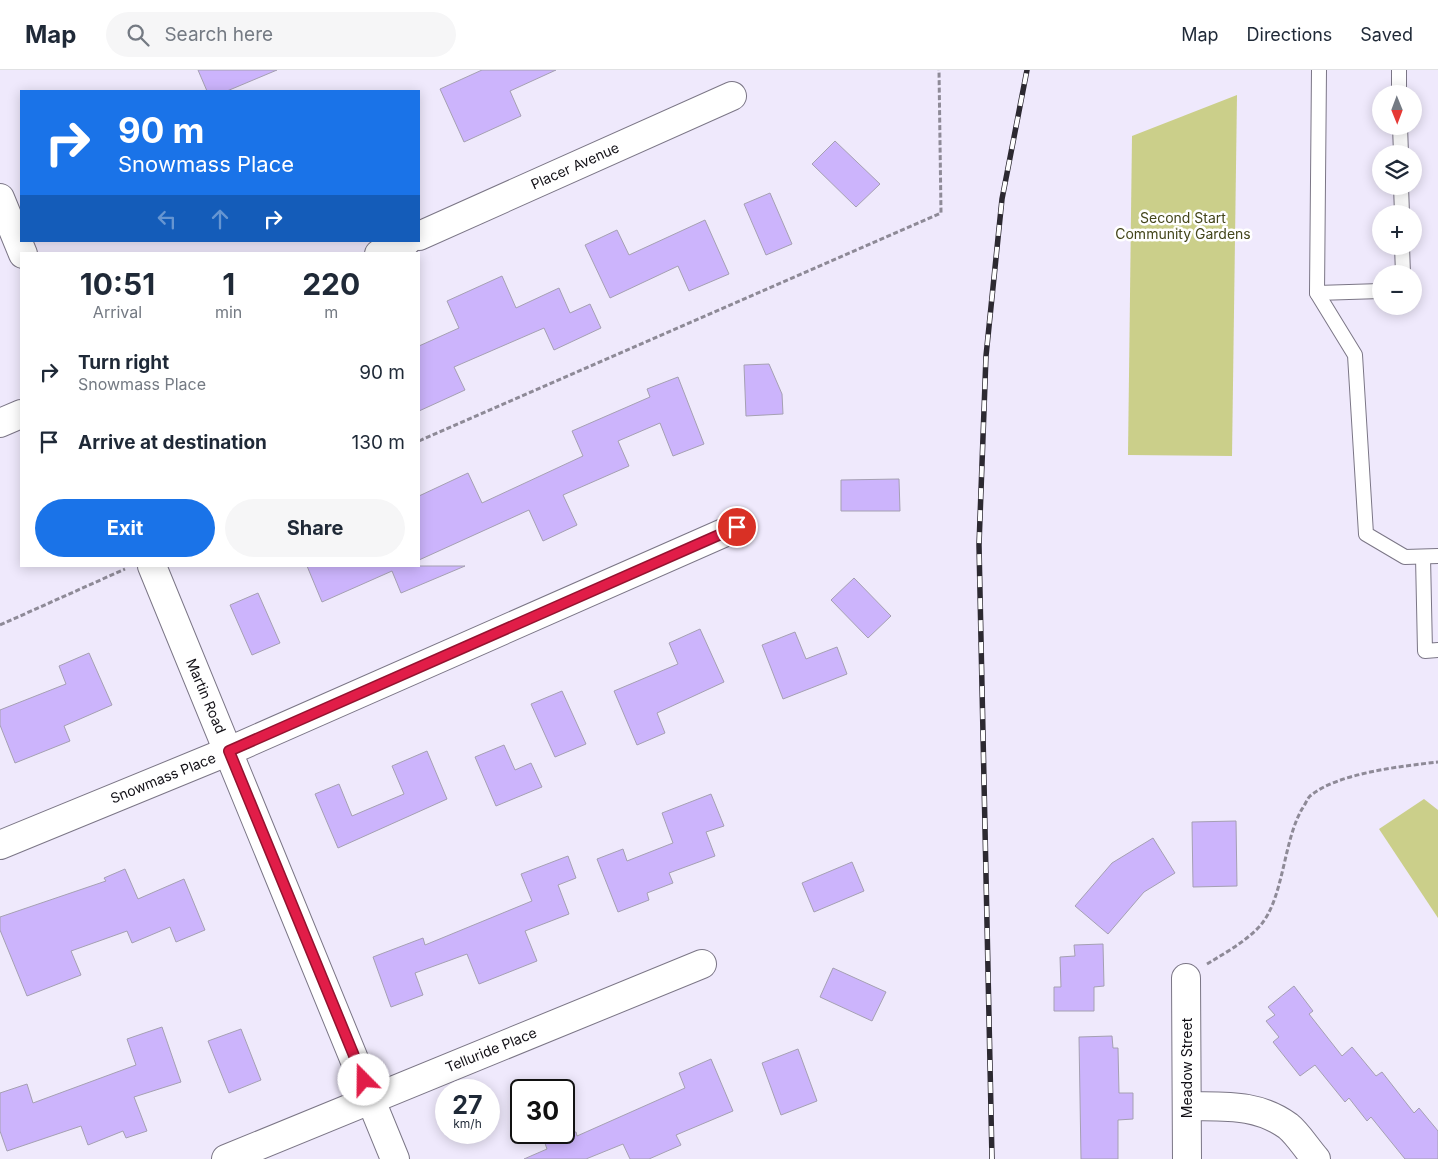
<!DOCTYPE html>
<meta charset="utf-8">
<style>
body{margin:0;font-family:Inter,sans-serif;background:#f6f6f7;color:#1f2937;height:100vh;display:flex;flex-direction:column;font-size:19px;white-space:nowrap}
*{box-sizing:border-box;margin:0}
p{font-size:16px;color:#747a83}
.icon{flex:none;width:28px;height:28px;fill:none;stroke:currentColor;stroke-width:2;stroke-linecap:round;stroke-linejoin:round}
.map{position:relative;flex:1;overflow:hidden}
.panel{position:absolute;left:20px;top:182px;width:400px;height:315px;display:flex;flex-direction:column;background:#fff;border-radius:0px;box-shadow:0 2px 12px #0003}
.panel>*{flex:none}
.guide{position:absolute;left:20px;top:20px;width:400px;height:152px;border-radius:0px;box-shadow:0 2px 12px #0003;background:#1a73e8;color:#fff;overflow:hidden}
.needle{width:32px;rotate:179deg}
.controls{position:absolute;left:1372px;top:15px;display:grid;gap:10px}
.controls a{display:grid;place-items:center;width:50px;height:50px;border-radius:50%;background:#fff;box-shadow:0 2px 12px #0003;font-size:25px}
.speed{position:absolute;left:435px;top:1009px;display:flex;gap:10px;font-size:25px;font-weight:700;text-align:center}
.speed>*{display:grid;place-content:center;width:65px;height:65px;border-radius:50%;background:#fff;box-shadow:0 2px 12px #0003;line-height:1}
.speed small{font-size:12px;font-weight:400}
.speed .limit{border:2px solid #111;border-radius:8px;background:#fff;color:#111}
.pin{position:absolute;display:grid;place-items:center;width:42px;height:42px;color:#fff;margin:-21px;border:2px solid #fff;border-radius:50%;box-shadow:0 1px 5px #0007}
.me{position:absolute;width:55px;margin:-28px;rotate:338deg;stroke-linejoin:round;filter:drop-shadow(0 0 4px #0008)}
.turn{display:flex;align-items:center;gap:18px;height:105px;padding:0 15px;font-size:22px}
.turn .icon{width:65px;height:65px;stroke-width:2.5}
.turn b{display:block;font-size:35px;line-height:42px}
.lanes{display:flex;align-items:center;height:48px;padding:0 15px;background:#0003;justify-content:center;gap:25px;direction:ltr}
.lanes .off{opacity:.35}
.eta{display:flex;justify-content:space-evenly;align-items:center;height:85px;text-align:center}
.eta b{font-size:30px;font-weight:700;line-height:35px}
.cta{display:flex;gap:10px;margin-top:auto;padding:10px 15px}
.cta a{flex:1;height:58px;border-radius:30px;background:#1a73e8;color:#fff;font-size:20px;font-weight:700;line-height:58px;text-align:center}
.cta a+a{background:#f6f6f7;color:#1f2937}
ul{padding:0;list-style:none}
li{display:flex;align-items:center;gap:15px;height:70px;padding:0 15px}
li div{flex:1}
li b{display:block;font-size:19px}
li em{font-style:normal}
header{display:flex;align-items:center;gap:30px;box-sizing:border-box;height:70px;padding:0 25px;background:#fff;border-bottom:1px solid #e0e1e3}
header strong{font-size:24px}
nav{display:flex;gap:28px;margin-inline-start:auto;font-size:18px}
.search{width:350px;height:45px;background:#f6f6f7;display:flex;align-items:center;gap:12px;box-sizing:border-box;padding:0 18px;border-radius:28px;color:#747a83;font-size:19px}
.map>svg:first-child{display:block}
</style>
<header>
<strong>Map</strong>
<div class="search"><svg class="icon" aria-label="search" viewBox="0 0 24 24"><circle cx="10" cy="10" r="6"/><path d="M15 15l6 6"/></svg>Search here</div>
<nav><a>Map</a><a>Directions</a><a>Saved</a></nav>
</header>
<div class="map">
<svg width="1438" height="1089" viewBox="0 0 1438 1089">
<rect width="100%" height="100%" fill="#efe9fc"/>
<!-- green -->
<g fill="#cbcf8a">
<path d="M 1237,25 L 1232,386 L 1128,385 L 1132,66 Z"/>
<path d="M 1424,729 L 1438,740 L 1438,848 L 1379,759 Z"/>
</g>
<!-- building -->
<g fill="#ccb4fc" stroke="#a5a0b2">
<path d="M 198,0 L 277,0 L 227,21 L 207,21 Z"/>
<path d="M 482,0 L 556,0 L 510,21 L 521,46 L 464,72 L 440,19 Z"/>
<path d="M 835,71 L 880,114 L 856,137 L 812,94 Z"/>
<path d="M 770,123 L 792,174 L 766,185 L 744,134 Z"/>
<path d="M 705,150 L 729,204 L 689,221 L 678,196 L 610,228 L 585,175 L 617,160 L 629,185 Z"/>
<path d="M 502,206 L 516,238 L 559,218 L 570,243 L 590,234 L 601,258 L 554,280 L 544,258 L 454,297 L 465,320 L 419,341 L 419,276 L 459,258 L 447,231 Z"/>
<path d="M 769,294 L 782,324 L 783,344 L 746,346 L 744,295 Z"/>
<path d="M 678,307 L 704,374 L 673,386 L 660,353 L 618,371 L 629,396 L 563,425 L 577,455 L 543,471 L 529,440 L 419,490 L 419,426 L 468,403 L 482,433 L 583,386 L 572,361 L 650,327 L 647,319 Z"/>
<path d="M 899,409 L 900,441 L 841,441 L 841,410 Z"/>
<path d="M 307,496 L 465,496 L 401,523 L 392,501 L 322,532 Z"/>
<path d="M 854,508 L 891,546 L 868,568 L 831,530 Z"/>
<path d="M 258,523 L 280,573 L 252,585 L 230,535 Z"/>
<path d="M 700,559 L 724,612 L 657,643 L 665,663 L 637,675 L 614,621 L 678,594 L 669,573 Z"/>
<path d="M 795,562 L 806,589 L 837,577 L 847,604 L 783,629 L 762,575 Z"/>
<path d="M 89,583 L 112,635 L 64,656 L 70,671 L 15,693 L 0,655 L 0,640 L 66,614 L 59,596 Z"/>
<path d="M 562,621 L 586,674 L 555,687 L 531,634 Z"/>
<path d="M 504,675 L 515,700 L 531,693 L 542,717 L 496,736 L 475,687 Z"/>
<path d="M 427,681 L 447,729 L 338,778 L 315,724 L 339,714 L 352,746 L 404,724 L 392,696 Z"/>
<path d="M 711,724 L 724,756 L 706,762 L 715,786 L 669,803 L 673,813 L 647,823 L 649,830 L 618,842 L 597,789 L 623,779 L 627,791 L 673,773 L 662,743 Z"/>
<path d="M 1236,751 L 1237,816 L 1193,817 L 1192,752 Z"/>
<path d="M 1153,768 L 1175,803 L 1144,822 L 1108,864 L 1075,836 L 1112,793 Z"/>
<path d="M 568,786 L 576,808 L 558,815 L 569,844 L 525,861 L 537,891 L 479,914 L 467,884 L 415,903 L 423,925 L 391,937 L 373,887 L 423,868 L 425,875 L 532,831 L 521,804 Z"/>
<path d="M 852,792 L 864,821 L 814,842 L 802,813 Z"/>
<path d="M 125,799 L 138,829 L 184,809 L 205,860 L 176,872 L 170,857 L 132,873 L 127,861 L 71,881 L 81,905 L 27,926 L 0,860 L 0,847 L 106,811 L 104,808 Z"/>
<path d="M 1103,874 L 1104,916 L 1094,917 L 1094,941 L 1054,941 L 1054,917 L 1061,917 L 1060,887 L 1075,886 L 1074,875 Z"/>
<path d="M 833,898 L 886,922 L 872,951 L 820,927 Z"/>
<path d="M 1294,916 L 1313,941 L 1309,944 L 1342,986 L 1352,977 L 1376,1006 L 1382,1002 L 1414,1043 L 1419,1038 L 1438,1061 L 1438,1089 L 1405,1089 L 1371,1047 L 1367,1051 L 1349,1028 L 1345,1032 L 1315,995 L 1300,1006 L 1273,972 L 1279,967 L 1266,951 L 1275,945 L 1268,937 Z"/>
<path d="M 162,957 L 181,1012 L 134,1027 L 147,1061 L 126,1068 L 123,1061 L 88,1075 L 81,1056 L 7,1081 L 0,1061 L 0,1023 L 27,1014 L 33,1033 L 136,995 L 127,969 Z"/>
<path d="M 241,959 L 261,1010 L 229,1023 L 208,971 Z"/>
<path d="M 1112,966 L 1113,978 L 1118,978 L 1119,1023 L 1133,1023 L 1133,1049 L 1118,1050 L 1118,1089 L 1081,1089 L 1079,967 Z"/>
<path d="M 798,979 L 817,1031 L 781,1045 L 762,993 Z"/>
<path d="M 711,989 L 733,1041 L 676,1065 L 681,1075 L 649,1089 L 630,1089 L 623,1074 L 586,1089 L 524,1089 L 547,1079 L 541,1062 L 576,1062 L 577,1066 L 685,1018 L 679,1003 Z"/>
</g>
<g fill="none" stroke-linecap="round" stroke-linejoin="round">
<!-- lane casing -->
<g stroke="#7b7686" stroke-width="16">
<g id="lane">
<path d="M 1319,0 L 1317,223 L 1381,221"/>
<path d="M 1399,0 L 1399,24"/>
<path d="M 1400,56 L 1401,84"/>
<path d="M 1401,116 L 1402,144"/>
<path d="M 1402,176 L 1403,204"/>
<path d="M 1317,223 L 1355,285 L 1366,464 L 1405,487 L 1438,486"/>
<path d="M 1423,487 L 1425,581 L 1438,580"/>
</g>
</g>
<!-- street casing -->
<g stroke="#7b7686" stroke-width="30">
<g id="street">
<path d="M 0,128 L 23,184"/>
<path d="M 419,166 L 732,26"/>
<path d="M 379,184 L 407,171"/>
<path d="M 0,353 L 21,344"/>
<path d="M 152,496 L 395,1089"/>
<path d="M 0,775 L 229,681 L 737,457"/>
<path d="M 1186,908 L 1187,1089"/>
<path d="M 1187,1036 C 1224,1037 1256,1033 1288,1056 C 1298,1064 1307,1079 1316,1089"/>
<path d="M 226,1089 L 702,894"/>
</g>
</g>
<!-- path -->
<g stroke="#8e8a97" stroke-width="3" stroke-dasharray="5 2.5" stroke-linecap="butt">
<path d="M 419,371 L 941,143 L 939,0"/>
<path d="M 0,555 L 125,499"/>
<path d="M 1207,894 C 1225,883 1245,872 1260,856 C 1284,828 1283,772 1302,739 C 1305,735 1307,729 1310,726 C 1337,703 1403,696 1438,692"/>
</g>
<!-- lane -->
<use href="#lane" stroke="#fff" stroke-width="14"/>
<!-- street -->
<use href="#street" stroke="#fff" stroke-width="28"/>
<!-- rail casing -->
<g stroke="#2c2931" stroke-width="5.5">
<path id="rail" d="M 992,1089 L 979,475 L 986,286 L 1002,129 L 1027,0"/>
</g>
<!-- rail -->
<use href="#rail" stroke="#fff" stroke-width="4" stroke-dasharray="11" stroke-linecap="butt"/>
</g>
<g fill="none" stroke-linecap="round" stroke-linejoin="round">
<!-- route casing -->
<g stroke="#92132f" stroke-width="12">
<path id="route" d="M 364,1010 L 229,681 L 737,457"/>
</g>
<!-- route -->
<use href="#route" stroke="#e11d48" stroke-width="9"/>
</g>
<g text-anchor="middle" stroke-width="5" stroke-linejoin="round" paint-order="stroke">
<!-- street labels -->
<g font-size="14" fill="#110f15" stroke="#fff">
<text transform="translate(575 96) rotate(-24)" y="5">Placer Avenue</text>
<text transform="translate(206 626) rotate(67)" y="5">Martin Road</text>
<text transform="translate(163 708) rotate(-22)" y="5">Snowmass Place</text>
<text transform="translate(491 980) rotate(-22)" y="5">Telluride Place</text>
<text transform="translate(1187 998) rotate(-90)" y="5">Meadow Street</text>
</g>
<!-- park labels -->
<g font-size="14" fill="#43451a" stroke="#fff">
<text x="1183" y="153">Second Start<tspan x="1183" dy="16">Community Gardens</tspan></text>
</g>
</g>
</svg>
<div class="controls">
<a><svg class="needle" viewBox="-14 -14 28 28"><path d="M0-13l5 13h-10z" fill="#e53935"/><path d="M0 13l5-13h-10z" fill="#747a83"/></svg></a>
<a><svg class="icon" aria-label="layers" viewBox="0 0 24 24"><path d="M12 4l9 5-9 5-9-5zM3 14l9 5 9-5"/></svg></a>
<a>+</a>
<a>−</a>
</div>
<div class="speed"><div>27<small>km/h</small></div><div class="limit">30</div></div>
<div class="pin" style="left:737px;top:457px;background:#d93025"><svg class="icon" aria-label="arrive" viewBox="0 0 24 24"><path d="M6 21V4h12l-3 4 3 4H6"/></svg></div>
<svg class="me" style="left:364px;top:1010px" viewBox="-20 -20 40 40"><circle r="19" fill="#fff"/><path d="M0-13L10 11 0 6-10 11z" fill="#e11d48"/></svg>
<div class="guide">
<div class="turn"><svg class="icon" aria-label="right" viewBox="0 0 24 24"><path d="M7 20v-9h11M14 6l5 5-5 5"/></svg><div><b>90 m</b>Snowmass Place</div></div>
<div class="lanes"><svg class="icon off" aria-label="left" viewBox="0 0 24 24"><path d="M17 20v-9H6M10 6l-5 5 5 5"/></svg><svg class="icon off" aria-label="ahead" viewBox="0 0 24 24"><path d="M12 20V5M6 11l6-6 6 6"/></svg><svg class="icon" aria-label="right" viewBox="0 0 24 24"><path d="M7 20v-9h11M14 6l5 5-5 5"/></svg></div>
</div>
<section class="panel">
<div class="eta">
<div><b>10:51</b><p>Arrival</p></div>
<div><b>1</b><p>min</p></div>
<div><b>220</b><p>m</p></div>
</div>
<ul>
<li><svg class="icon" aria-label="right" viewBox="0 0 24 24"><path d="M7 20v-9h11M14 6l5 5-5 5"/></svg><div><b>Turn right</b><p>Snowmass Place</p></div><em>90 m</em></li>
<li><svg class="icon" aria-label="arrive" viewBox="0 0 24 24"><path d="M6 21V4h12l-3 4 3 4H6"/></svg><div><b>Arrive at destination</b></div><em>130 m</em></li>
</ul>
<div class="cta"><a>Exit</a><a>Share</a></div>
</section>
</div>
